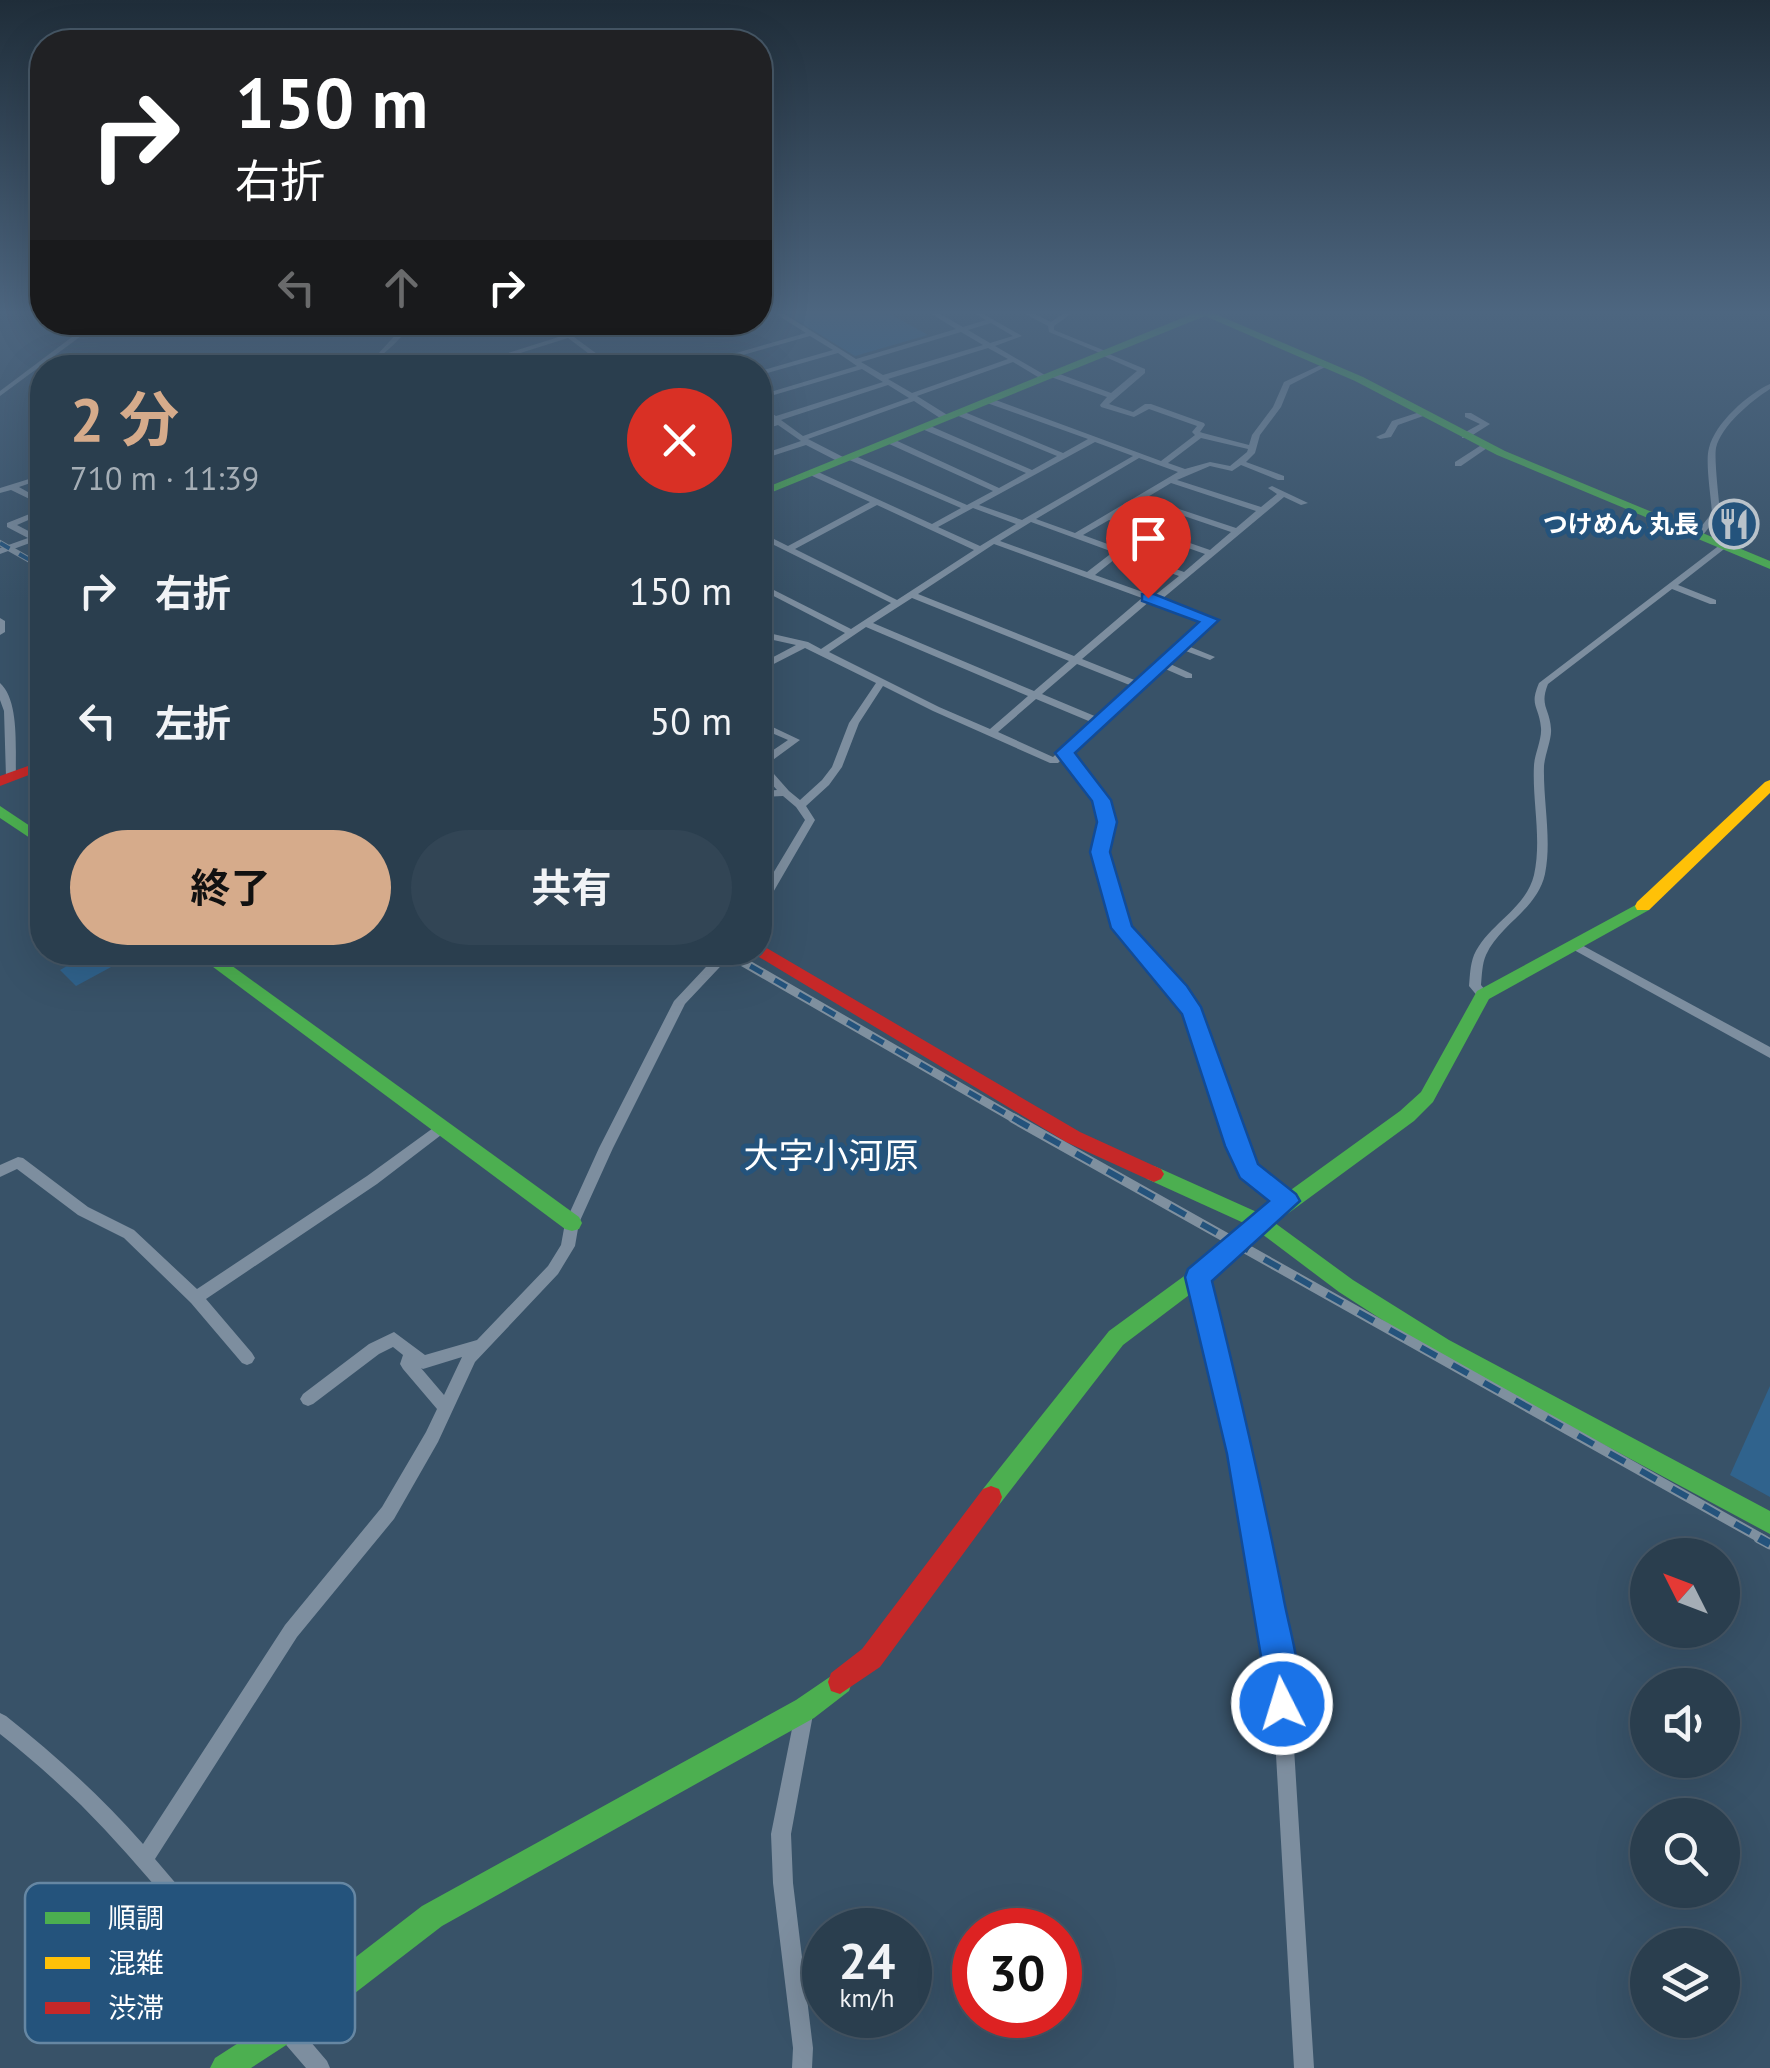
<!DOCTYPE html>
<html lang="ja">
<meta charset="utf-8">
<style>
body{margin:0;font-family:"PT Sans","Noto Sans JP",sans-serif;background:#324555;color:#f1f3f6;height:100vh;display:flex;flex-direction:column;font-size:38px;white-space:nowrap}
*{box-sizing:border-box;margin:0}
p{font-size:32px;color:#a5aeb6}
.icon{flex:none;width:55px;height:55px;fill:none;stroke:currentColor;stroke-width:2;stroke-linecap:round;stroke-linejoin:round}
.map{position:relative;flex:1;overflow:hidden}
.sheet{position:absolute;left:30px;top:355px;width:742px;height:610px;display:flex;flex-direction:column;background:#2a3e4e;border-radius:40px;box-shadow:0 10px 40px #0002,0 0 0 2px #465766}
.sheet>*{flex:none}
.top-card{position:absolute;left:30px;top:30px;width:742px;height:305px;border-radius:40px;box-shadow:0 10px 40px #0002,0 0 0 2px #465766;background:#202124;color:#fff;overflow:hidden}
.needle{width:65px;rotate:312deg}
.tools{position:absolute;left:1630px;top:1538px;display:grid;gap:20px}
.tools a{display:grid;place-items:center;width:110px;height:110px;border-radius:50%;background:#2a3e4e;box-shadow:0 10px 40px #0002,0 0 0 2px #465766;font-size:50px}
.speed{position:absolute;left:802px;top:1908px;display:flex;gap:20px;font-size:50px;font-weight:700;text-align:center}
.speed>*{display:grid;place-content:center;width:130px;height:130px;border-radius:50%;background:#2a3e4e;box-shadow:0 10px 40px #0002,0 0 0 2px #465766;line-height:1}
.speed small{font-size:25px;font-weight:400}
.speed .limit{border:15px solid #d22;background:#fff;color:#111}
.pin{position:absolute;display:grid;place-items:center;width:85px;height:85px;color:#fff;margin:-102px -42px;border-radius:50% 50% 50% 0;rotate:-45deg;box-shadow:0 0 10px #0007}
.pin .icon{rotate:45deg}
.me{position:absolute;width:110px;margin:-55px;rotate:355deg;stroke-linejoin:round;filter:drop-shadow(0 0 8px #0008)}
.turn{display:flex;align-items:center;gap:35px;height:210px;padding:0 40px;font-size:45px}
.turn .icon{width:130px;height:130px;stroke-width:2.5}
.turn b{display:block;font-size:70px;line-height:85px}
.lanes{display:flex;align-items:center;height:95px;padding:0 40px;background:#0003;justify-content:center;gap:50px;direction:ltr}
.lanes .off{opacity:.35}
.round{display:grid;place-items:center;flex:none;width:105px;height:105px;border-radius:52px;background:#324555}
.head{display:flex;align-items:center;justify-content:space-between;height:170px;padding:0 40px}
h1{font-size:60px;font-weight:700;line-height:75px;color:#d6ab8b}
.button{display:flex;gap:20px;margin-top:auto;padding:20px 40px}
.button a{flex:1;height:115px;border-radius:60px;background:#d6ab8b;color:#111;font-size:40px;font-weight:700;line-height:115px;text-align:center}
.button a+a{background:#324555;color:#f1f3f6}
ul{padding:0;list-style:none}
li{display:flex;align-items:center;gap:30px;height:130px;padding:0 40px}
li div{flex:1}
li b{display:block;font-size:38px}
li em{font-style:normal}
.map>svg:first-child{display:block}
</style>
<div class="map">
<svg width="1770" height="2068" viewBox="0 0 1770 2068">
<rect width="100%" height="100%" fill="#385268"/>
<!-- green -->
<g fill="#30638d">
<path d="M 780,310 L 883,310 L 928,335 L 855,356 Z"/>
<path d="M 91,952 L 137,952 L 137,953 L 76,986 L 60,970 Z"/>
<path d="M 1770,1386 L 1770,1497 L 1730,1475 Z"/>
</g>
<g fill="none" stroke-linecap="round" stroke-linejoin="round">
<!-- street -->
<g fill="#7d8e9f" fill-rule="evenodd">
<path d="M 770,310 L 778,310 L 856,359 L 956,329 L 925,310 L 933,310 L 963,327 L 986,320 L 976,314 L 975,313 L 978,311 L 1022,336 L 995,346 L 1050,378 L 1043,380 L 1013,362 L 917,396 L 949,416 L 949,420 L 943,420 L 914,401 L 808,439 L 845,458 L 845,462 L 839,462 L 806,445 L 760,460 L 760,455 L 801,441 L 778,425 L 760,431 L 760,426 L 774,421 L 760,411 L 760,406 L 776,416 L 883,382 L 862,369 L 760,399 L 760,395 L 857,366 L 838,353 L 760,375 L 760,371 L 833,350 L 810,336 L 697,368 L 684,368 L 806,333 ZM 991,323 L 1013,336 L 990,343 L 968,330 ZM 961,332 L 983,345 L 883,375 L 861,362 ZM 988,348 L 1008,359 L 912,393 L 888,379 ZM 888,385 L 909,398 L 803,436 L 781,420 Z"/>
<path d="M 1018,310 L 1027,310 L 1051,322 L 1068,310 L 1076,310 L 1054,326 L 1054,330 L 1108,352 L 1109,354 L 1145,369 L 1145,373 L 1109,404 L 1133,412 L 1145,404 L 1151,404 L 1204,423 L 1205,425 L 1200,432 L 1203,433 L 1249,445 L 1252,435 L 1273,407 L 1284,382 L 1325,363 L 1331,364 L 1290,385 L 1281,407 L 1260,435 L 1255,453 L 1246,462 L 1284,476 L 1284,480 L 1278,480 L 1241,465 L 1232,471 L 1210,466 L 1177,480 L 1261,507 L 1277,494 L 1268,488 L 1272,486 L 1308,503 L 1301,505 L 1284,497 L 1162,599 L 1214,618 L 1214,622 L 1188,646 L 1215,657 L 1210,660 L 1183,650 L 1168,663 L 1192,674 L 1192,678 L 1186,678 L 1163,668 L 1143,688 L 1140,689 L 1069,753 L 1106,800 L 1112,822 L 1106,853 L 1127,928 L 1183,989 L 1199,1013 L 1244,1146 L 1254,1167 L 1292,1197 L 1294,1201 L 1292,1205 L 1287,1207 L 1282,1205 L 1244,1175 L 1242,1171 L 1230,1146 L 1187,1014 L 1175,995 L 1116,929 L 1094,853 L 1102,822 L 1096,801 L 1063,758 L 1058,763 L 1050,763 L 933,711 L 883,686 L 859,723 L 842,767 L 829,785 L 806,806 L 815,820 L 764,908 L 760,909 L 760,895 L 805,820 L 796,807 L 783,796 L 760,797 L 760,791 L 777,790 L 760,771 L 760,759 L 788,740 L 760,728 L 760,721 L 800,740 L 766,765 L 789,791 L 800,800 L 822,780 L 832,767 L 849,723 L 876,683 L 805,648 L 760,671 L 760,664 L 796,645 L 760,637 L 760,631 L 808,642 L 821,649 L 845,633 L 760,589 L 760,583 L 851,629 L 891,603 L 760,538 L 760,532 L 788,546 L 870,502 L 810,475 L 810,471 L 816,471 L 932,524 L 961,508 L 847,459 L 847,455 L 853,455 L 967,505 L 993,491 L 887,443 L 887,439 L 893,439 L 999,488 L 1026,473 L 922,429 L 922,425 L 928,425 L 1032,470 L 1057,456 L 956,415 L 956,411 L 962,411 L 1063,453 L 1088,439 L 987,403 L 987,399 L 993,399 L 1161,461 L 1195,435 L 1192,432 L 1197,426 L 1149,409 L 1134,417 L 1101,407 L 1100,405 L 1107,397 L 1051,377 L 1051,373 L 1057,373 L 1111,393 L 1137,371 L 1101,355 L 1100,353 L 1049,332 L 1048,326 ZM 1201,438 L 1248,449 L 1247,452 L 1230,466 L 1210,462 L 1185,469 L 1168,463 ZM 1095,442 L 1133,456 L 1022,520 L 979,505 ZM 1139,458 L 1178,472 L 1075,533 L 1036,519 ZM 1171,483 L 1256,511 L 1236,528 L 1146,498 ZM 1140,501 L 1231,532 L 1210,550 L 1115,517 ZM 877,505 L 974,550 L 897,600 L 795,549 ZM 973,508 L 1016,524 L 980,546 L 938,527 ZM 1109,520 L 1205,554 L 1184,572 L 1083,535 ZM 1031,522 L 1113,552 L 1087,572 L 1000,541 ZM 994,544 L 1142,598 L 1074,656 L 918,594 ZM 1120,555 L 1179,576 L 1154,596 L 1095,575 ZM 912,598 L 1069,661 L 1034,691 L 873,623 ZM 1150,601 L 1205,621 L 1137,681 L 1082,659 ZM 866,627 L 1028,696 L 990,729 L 939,707 L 829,652 ZM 1077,664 L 1132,686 L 1097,717 L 1042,694 ZM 1036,699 L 1091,722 L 1053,757 L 998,732 Z"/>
<path d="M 92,322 L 100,322 L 0,396 L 0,391 Z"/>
<path d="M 407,322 L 414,322 C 395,344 376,368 345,368 L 379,353 Z"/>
<path d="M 606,322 L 618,322 L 574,337 L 616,368 L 608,368 L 568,338 L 514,355 L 532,368 L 523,368 L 507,357 L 473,368 L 461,368 Z"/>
<path d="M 1770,384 L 1770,389 C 1751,401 1721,426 1716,448 C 1714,460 1719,499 1720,513 L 1703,535 L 1697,535 L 1696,533 L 1712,513 C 1711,497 1705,461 1709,448 C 1715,423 1748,394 1770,384 Z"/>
<path d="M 1423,411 L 1427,413 L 1426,415 L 1398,425 L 1391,437 L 1380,439 L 1376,437 L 1385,433 L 1392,421 Z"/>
<path d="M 1465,413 L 1471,413 L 1490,424 L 1468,438 L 1462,438 L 1462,434 L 1480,424 L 1465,417 Z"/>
<path d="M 1483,444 L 1490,446 L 1461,466 L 1455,466 L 1455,462 Z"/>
<path d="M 42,475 L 42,479 L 19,487 L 42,500 L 42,505 L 11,490 L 0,493 L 0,488 Z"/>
<path d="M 42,509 L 42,514 L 17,525 L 38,536 L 38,540 L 0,554 L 0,548 L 28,538 L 7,527 L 7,523 Z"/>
<path d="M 1725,541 L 1729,544 L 1728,546 L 1678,585 L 1716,600 L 1716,604 L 1710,604 L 1672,589 L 1548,684 C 1539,706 1550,709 1551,729 C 1552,738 1545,754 1544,766 C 1543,802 1552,839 1545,874 C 1537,910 1500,924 1486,955 C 1482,964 1482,975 1481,985 L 1489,995 L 1487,998 L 1479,998 L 1469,986 C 1470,976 1470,965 1474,955 C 1488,924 1526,909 1534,875 C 1542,839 1532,801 1534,765 C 1535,753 1542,739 1541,728 C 1539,705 1529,707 1539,683 Z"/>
<path d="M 0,618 L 5,621 L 5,632 L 0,635 Z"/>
<path d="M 0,683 C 20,701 15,750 16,777 L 11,780 L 6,777 L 4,711 L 0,700 Z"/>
<path d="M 1578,943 L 1770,1047 L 1770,1058 L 1574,950 L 1572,947 L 1574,944 Z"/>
<path d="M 720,952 L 734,952 L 685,1004 L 613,1148 L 579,1223 L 575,1246 L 558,1274 L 475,1362 L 438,1442 L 394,1519 L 297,1637 L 155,1859 L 327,2061 L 330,2068 L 306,2068 C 230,1982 162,1886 81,1805 C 55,1780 28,1756 0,1734 L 0,1713 L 6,1716 C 55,1755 101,1796 143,1844 L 285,1625 L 382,1507 L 426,1432 L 437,1409 L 403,1369 L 400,1364 L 403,1355 L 393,1347 L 379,1354 L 313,1404 L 308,1406 L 303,1404 L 300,1399 L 303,1394 L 369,1344 L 394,1332 L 425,1355 L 477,1340 L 548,1266 L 561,1245 L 565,1223 L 599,1148 L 674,1001 ZM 462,1357 L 444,1395 L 421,1368 L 423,1369 Z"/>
<path d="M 440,1123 L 445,1124 L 447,1128 L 445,1132 L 377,1184 L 206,1299 L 252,1353 L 255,1358 L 252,1363 L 247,1365 L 242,1363 L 191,1303 L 124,1238 L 78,1215 L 17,1169 L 0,1177 L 0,1165 L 18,1157 L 23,1158 L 88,1207 L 134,1230 L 197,1289 L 367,1176 Z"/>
<path d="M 1198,1271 L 1203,1273 L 1205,1277 L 1249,1454 L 1289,1668 L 1314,2068 L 1294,2068 L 1271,1668 L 1233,1454 L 1191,1277 L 1193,1273 Z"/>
<path d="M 805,1700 L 811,1703 L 814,1709 L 791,1834 L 793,1883 L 813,2048 L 812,2068 L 792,2068 L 793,2048 L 773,1883 L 771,1834 L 796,1709 L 799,1703 Z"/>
</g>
<!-- fast -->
<g fill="#4caf50" fill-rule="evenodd">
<path d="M 1195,310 L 1215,310 L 1213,313 L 1363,377 L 1505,451 L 1770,561 L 1770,569 L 1497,455 L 1355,381 L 1205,316 L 760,497 L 760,490 L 1197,312 Z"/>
<path d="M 0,806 L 42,834 L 42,846 L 0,818 Z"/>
<path d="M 1643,901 L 1649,902 L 1651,906 L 1649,910 L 1489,999 L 1433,1102 L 1414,1121 L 1275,1223 L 1353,1280 L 1449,1340 L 1770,1511 L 1770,1534 L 1435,1354 L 1339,1292 L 1262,1234 L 1205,1283 L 1123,1345 L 999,1505 L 991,1508 L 983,1505 L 980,1497 L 983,1489 L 1109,1331 L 1191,1271 L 1246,1224 L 1147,1179 L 1144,1174 L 1147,1169 L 1154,1166 L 1161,1169 L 1259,1213 L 1400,1111 L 1421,1092 L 1477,991 Z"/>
<path d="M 193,952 L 213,952 L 579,1217 L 582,1223 L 579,1229 L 572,1231 L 565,1229 Z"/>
<path d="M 840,1670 L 849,1673 L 852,1682 L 849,1691 L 814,1718 L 442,1926 L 294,2040 L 251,2068 L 210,2068 L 215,2058 L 274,2020 L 422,1906 L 796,1700 Z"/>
</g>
<!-- slow -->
<path fill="#ffc107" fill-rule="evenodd" d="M 1770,780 L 1770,793 L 1649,910 L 1637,910 L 1635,906 L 1637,902 L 1765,782 Z"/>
<!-- jam -->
<g fill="#c62828" fill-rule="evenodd">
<path d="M 42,761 L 42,770 L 0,786 L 0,776 Z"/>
<path d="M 760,944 L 1080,1132 L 1161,1169 L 1164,1174 L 1161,1179 L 1154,1182 L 1147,1179 L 1066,1142 L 754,954 L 760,952 Z"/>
<path d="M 991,1486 L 999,1489 L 1002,1497 L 999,1505 L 880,1667 L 840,1694 L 831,1691 L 828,1682 L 831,1673 L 862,1649 L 983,1489 Z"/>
</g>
<!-- rail-far3 casing -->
<g stroke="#7f909f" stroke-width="6">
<path id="rail-far3" d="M 0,543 L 42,567"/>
</g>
<!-- rail-far2 casing -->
<g stroke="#7f909f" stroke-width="9">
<path id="rail-far2" d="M 726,952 L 1017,1120"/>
</g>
<!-- rail-far1 casing -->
<g stroke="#7f909f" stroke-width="10">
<path id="rail-far1" d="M 1013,1118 L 1764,1540"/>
</g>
<!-- rail casing -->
<g stroke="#7f909f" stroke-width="11">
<path id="rail" d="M 1759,1538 L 1770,1544"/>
</g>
<!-- rail-far3 -->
<use href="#rail-far3" stroke="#24537c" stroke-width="4" stroke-dasharray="11" stroke-linecap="butt"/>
<!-- rail-far2 -->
<use href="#rail-far2" stroke="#24537c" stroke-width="5" stroke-dasharray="14" stroke-linecap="butt"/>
<!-- rail-far1 -->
<use href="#rail-far1" stroke="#24537c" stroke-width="6" stroke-dasharray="18" stroke-linecap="butt"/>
<!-- rail -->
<use href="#rail" stroke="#24537c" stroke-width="8" stroke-dasharray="22" stroke-linecap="butt"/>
</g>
<!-- shaded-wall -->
<path fill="#394754" d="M 374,361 L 376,368 L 355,368 L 355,366 Z"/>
<!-- building -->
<path fill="#516678" stroke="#394754" stroke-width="2.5" d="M 365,354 L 374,361 L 355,366 L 345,359 Z"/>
<!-- sky -->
<linearGradient id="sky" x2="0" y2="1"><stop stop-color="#1f2d39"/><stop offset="0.52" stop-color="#4d6680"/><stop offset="1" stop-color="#4d6680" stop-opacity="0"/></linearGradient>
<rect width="1770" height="600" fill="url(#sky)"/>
<!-- route -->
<path fill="#1a73e8" stroke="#114b97" stroke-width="2.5" d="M 1142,594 L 1154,594 L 1219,620 L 1075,753 L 1111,800 L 1117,822 L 1110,852 L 1132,926 L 1187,986 L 1201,1007 L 1258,1164 L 1296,1194 L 1300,1201 L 1212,1281 C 1238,1385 1262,1489 1283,1595 C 1289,1631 1308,1682 1294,1716 L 1282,1721 L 1271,1716 L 1227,1454 L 1185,1277 L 1188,1269 L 1269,1201 L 1240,1178 L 1225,1146 L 1182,1014 L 1111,928 L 1090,852 L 1097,822 L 1092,801 L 1055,753 L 1199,622 L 1142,601 Z"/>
<!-- icons -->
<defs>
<g id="restaurant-ring" transform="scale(2.5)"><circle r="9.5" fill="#24537c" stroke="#b9c2ca" stroke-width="1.5"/><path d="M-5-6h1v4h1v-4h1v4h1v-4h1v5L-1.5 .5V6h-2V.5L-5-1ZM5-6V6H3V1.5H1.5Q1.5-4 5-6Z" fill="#b9c2ca"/></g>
</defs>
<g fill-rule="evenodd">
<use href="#restaurant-ring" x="1734" y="524"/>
</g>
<g text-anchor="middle" stroke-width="10" stroke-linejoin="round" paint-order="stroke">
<!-- far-poi labels -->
<g font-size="25" font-weight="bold" fill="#fff" stroke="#24537c" text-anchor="end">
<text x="1699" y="533">つけめん 丸長</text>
</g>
<!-- quarter labels -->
<g font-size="35" fill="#fff" stroke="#24537c">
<text x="831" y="1168">大字小河原</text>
</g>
</g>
<!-- legend -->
<rect x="25" y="1883" width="330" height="160" rx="15" fill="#24537c" stroke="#6687a3" stroke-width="2.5"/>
<rect x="45" y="1912" width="45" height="12" fill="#4caf50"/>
<rect x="45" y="1957" width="45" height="12" fill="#ffc107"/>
<rect x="45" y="2002" width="45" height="12" fill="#c62828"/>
<g font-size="28" fill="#fff">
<text x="108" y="1928">順調</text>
<text x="108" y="1973">混雑</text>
<text x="108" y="2018">渋滞</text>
</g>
</svg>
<div class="tools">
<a><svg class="needle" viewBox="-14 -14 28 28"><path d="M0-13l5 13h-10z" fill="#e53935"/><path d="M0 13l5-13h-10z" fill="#a5aeb6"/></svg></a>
<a><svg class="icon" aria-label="sound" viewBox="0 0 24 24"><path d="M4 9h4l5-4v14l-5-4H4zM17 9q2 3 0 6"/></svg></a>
<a><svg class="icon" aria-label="search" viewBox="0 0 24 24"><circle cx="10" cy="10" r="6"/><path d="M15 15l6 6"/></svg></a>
<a><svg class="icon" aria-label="layers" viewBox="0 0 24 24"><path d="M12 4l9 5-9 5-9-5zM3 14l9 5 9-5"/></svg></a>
</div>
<div class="speed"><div>24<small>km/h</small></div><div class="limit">30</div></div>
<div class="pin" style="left:1148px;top:598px;background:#d93025"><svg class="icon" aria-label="arrive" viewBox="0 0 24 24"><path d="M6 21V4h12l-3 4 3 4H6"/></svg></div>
<svg class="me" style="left:1282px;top:1704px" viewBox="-20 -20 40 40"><circle r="17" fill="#1a73e8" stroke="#fff" stroke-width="3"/><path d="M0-11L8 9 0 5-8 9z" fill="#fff"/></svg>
<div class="top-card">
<div class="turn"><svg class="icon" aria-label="right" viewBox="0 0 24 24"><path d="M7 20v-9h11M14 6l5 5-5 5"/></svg><div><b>150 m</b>右折</div></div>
<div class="lanes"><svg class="icon off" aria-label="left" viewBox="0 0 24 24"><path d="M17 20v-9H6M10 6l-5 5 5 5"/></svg><svg class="icon off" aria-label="ahead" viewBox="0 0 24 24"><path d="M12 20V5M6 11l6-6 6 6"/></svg><svg class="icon" aria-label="right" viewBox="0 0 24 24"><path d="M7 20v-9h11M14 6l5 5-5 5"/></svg></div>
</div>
<section class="sheet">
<div class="head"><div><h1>2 分</h1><p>710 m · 11:39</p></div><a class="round" style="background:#d93025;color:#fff"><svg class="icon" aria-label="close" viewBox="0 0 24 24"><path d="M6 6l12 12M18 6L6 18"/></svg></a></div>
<ul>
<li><svg class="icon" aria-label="right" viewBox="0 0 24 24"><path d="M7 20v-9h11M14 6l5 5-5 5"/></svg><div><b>右折</b></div><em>150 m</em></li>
<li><svg class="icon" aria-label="left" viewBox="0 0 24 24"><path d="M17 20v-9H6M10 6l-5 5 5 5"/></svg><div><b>左折</b></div><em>50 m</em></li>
</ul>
<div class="button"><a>終了</a><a>共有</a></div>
</section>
</div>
